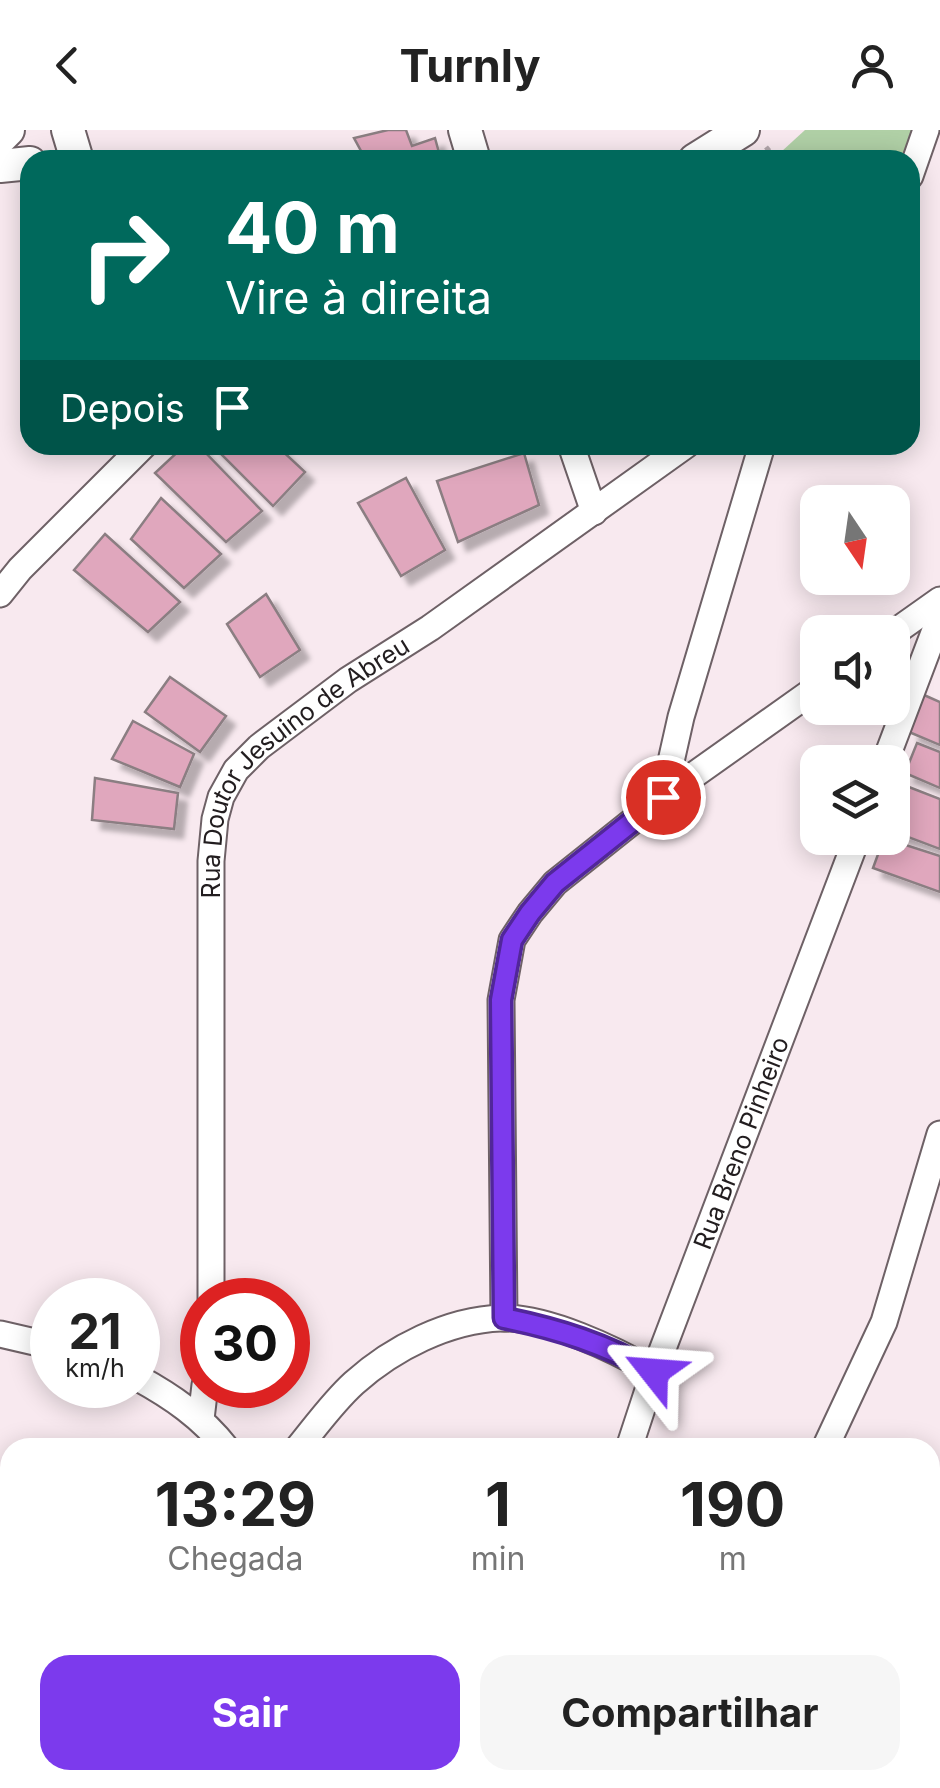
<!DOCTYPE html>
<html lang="pt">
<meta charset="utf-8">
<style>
body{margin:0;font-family:Inter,sans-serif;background:#f6f6f6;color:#222;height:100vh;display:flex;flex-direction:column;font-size:38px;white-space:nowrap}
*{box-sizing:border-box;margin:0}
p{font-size:32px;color:#767676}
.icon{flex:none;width:55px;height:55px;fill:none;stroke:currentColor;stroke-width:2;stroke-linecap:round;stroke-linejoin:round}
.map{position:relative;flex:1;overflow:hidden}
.drawer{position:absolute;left:0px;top:1308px;width:940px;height:352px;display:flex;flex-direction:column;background:#fff;border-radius:30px 30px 0 0;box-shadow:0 5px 25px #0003}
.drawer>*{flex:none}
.banner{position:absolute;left:20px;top:20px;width:900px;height:305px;border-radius:30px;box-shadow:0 5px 25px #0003;background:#00695c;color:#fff;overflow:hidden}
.needle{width:65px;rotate:167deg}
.fabs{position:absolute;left:800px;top:355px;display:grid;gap:20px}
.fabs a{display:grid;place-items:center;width:110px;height:110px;border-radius:20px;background:#fff;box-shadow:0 5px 25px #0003;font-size:50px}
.speed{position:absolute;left:30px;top:1148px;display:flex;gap:20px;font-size:50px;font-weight:700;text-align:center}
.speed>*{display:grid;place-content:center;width:130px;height:130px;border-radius:50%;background:#fff;box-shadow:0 5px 25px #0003;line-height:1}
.speed small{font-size:25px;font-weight:400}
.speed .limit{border:15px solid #d22;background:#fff;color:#111}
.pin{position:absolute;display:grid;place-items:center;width:85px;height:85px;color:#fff;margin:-42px;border:5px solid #fff;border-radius:50%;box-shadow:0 2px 10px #0007}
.me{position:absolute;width:110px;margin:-55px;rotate:298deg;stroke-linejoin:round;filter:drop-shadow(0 0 8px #0008)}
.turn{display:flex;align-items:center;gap:35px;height:210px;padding:0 40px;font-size:45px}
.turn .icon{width:130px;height:130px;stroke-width:2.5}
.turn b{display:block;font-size:70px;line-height:85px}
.then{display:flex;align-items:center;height:95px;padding:0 40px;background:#0003;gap:20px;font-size:38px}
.eta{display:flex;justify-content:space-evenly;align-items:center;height:170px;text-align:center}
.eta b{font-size:60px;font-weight:700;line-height:70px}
.cta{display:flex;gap:20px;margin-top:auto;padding:20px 40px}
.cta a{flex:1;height:115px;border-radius:30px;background:#7c3aed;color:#fff;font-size:40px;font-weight:700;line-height:115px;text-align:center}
.cta a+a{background:#f6f6f6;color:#222}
header{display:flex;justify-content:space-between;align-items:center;height:130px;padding:0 40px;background:#fff;font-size:45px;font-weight:700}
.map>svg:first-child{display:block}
</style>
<header><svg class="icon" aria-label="back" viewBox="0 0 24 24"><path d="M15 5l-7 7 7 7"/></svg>Turnly<svg class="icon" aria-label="person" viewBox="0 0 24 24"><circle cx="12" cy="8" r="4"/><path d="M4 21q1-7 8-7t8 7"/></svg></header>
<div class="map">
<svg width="940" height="1658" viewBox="0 0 940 1658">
<defs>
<filter id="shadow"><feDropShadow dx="9" dy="9" stdDeviation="2.5" flood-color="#0004"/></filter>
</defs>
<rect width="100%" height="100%" fill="#f8e9ef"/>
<!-- green -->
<path fill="#b0d0a6" d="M 805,0 L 918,0 L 907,30 L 788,30 L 781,22 Z"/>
<!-- building -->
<g fill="#e0a7bd" stroke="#8b7e82" stroke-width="2.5" filter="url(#shadow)">
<path d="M 388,0 L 406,0 L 412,16 L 435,8 L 441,30 L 366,30 L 354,8 Z"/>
<path d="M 185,315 L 198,315 L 262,381 L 226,412 L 155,343 Z"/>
<path d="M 212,315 L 276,315 L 305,342 L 273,376 Z"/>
<path d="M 524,323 L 539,375 L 458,412 L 437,351 Z"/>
<path d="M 406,348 L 445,420 L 401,446 L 358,373 Z"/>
<path d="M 161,368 L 221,424 L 184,458 L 131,409 Z"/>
<path d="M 105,404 L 180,472 L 148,502 L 74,440 Z"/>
<path d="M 266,464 L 300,520 L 260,547 L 227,494 Z"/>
<path d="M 170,547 L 226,586 L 200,622 L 145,582 Z"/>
<path d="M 924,565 L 940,572 L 940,615 L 909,602 Z"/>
<path d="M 133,591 L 194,624 L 180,657 L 112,629 Z"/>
<path d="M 917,613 L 940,622 L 940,658 L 905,643 Z"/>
<path d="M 95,648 L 178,663 L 174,699 L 92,690 Z"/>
<path d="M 896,652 L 940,669 L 940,719 L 892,701 L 892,660 Z"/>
<path d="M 884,708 L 940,726 L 940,762 L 873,738 Z"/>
</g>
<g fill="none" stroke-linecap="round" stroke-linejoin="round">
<!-- minor casing -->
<g stroke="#6e6166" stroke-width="29">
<g id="minor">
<path d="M 910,46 L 926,0"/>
<path d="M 571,315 L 594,382"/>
<path d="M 0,464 L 20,439 L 144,315"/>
<path d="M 892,504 L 940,470"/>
<path d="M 885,632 L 940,487"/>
<path d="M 663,667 L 681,587 L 762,315"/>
<path id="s1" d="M 211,1170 L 211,731 L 215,689 L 221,667 L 236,640 L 259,617 L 348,550 L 430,498 L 686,315"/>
<path d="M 504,1188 L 501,870 L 512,810 L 530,783 L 555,753 L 663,667 L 818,557"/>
<path d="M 0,1204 L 52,1216"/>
<path d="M 138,1248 C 171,1266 202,1287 226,1318"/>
<path d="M 201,1289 L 205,1255"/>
<path d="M 298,1318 C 316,1296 333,1272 354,1253 C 393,1218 448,1190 501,1188 C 547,1187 614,1219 654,1242"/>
<path id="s2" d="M 629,1318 L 654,1242 L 857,708"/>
<path d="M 825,1318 L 884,1192 L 940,1004"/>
<path d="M 930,1523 L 940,1522"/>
<path d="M 0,1647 L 3,1658"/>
<path d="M 329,1650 L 332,1658"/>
<path d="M 620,1650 L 623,1658"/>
<path d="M 719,1658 L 721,1650"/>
</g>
</g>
<!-- major casing -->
<g stroke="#6e6166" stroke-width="36">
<g id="major">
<path d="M 68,0 L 77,30"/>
<path d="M 465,0 L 474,30"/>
<path d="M 0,8 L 8,0"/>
<path d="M 695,30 L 743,0"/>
<path d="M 0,36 L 30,33"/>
</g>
</g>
<!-- path -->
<path stroke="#b3a7ac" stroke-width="5" stroke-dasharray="5 8" stroke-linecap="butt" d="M 766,17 L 777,30"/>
<!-- minor -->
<use href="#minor" stroke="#fff" stroke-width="25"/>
<!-- major -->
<use href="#major" stroke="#fff" stroke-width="32"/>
</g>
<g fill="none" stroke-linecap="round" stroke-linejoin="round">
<!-- route casing -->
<g stroke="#51269a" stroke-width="25">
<path id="route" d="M 654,1242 C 606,1214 558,1199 504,1188 L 501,870 L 512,810 L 530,783 L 555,753 L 663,667"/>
</g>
<!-- route -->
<use href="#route" stroke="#7c3aed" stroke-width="18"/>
</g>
<g text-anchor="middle" stroke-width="9" stroke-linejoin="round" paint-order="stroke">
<!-- street labels -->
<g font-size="25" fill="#221d1f" stroke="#f8e9ef">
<text dy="9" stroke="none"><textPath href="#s1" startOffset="575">Rua Doutor Jesuino de Abreu</textPath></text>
<text dy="9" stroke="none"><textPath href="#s2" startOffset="325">Rua Breno Pinheiro</textPath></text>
</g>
</g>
</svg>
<div class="fabs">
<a><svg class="needle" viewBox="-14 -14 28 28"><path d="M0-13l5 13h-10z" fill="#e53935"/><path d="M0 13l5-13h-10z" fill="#767676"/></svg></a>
<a><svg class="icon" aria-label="sound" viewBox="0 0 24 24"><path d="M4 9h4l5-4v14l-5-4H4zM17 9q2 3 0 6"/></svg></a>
<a><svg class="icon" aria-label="layers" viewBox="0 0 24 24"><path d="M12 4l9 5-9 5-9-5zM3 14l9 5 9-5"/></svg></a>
</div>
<div class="speed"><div>21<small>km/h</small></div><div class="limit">30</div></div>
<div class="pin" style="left:663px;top:667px;background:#d93025"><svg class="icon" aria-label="arrive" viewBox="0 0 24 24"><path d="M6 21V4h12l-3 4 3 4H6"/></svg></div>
<svg class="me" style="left:654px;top:1242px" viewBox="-20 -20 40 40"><path d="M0-17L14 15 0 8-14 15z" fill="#7c3aed" stroke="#fff" stroke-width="4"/></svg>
<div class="banner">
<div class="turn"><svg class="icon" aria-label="right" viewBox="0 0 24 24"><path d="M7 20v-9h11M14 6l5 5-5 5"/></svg><div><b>40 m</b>Vire à direita</div></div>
<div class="then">Depois<svg class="icon" aria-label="arrive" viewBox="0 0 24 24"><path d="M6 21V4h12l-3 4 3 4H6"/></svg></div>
</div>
<section class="drawer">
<div class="eta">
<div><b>13:29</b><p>Chegada</p></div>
<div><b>1</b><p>min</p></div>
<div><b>190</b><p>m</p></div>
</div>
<div class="cta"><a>Sair</a><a>Compartilhar</a></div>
</section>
</div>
